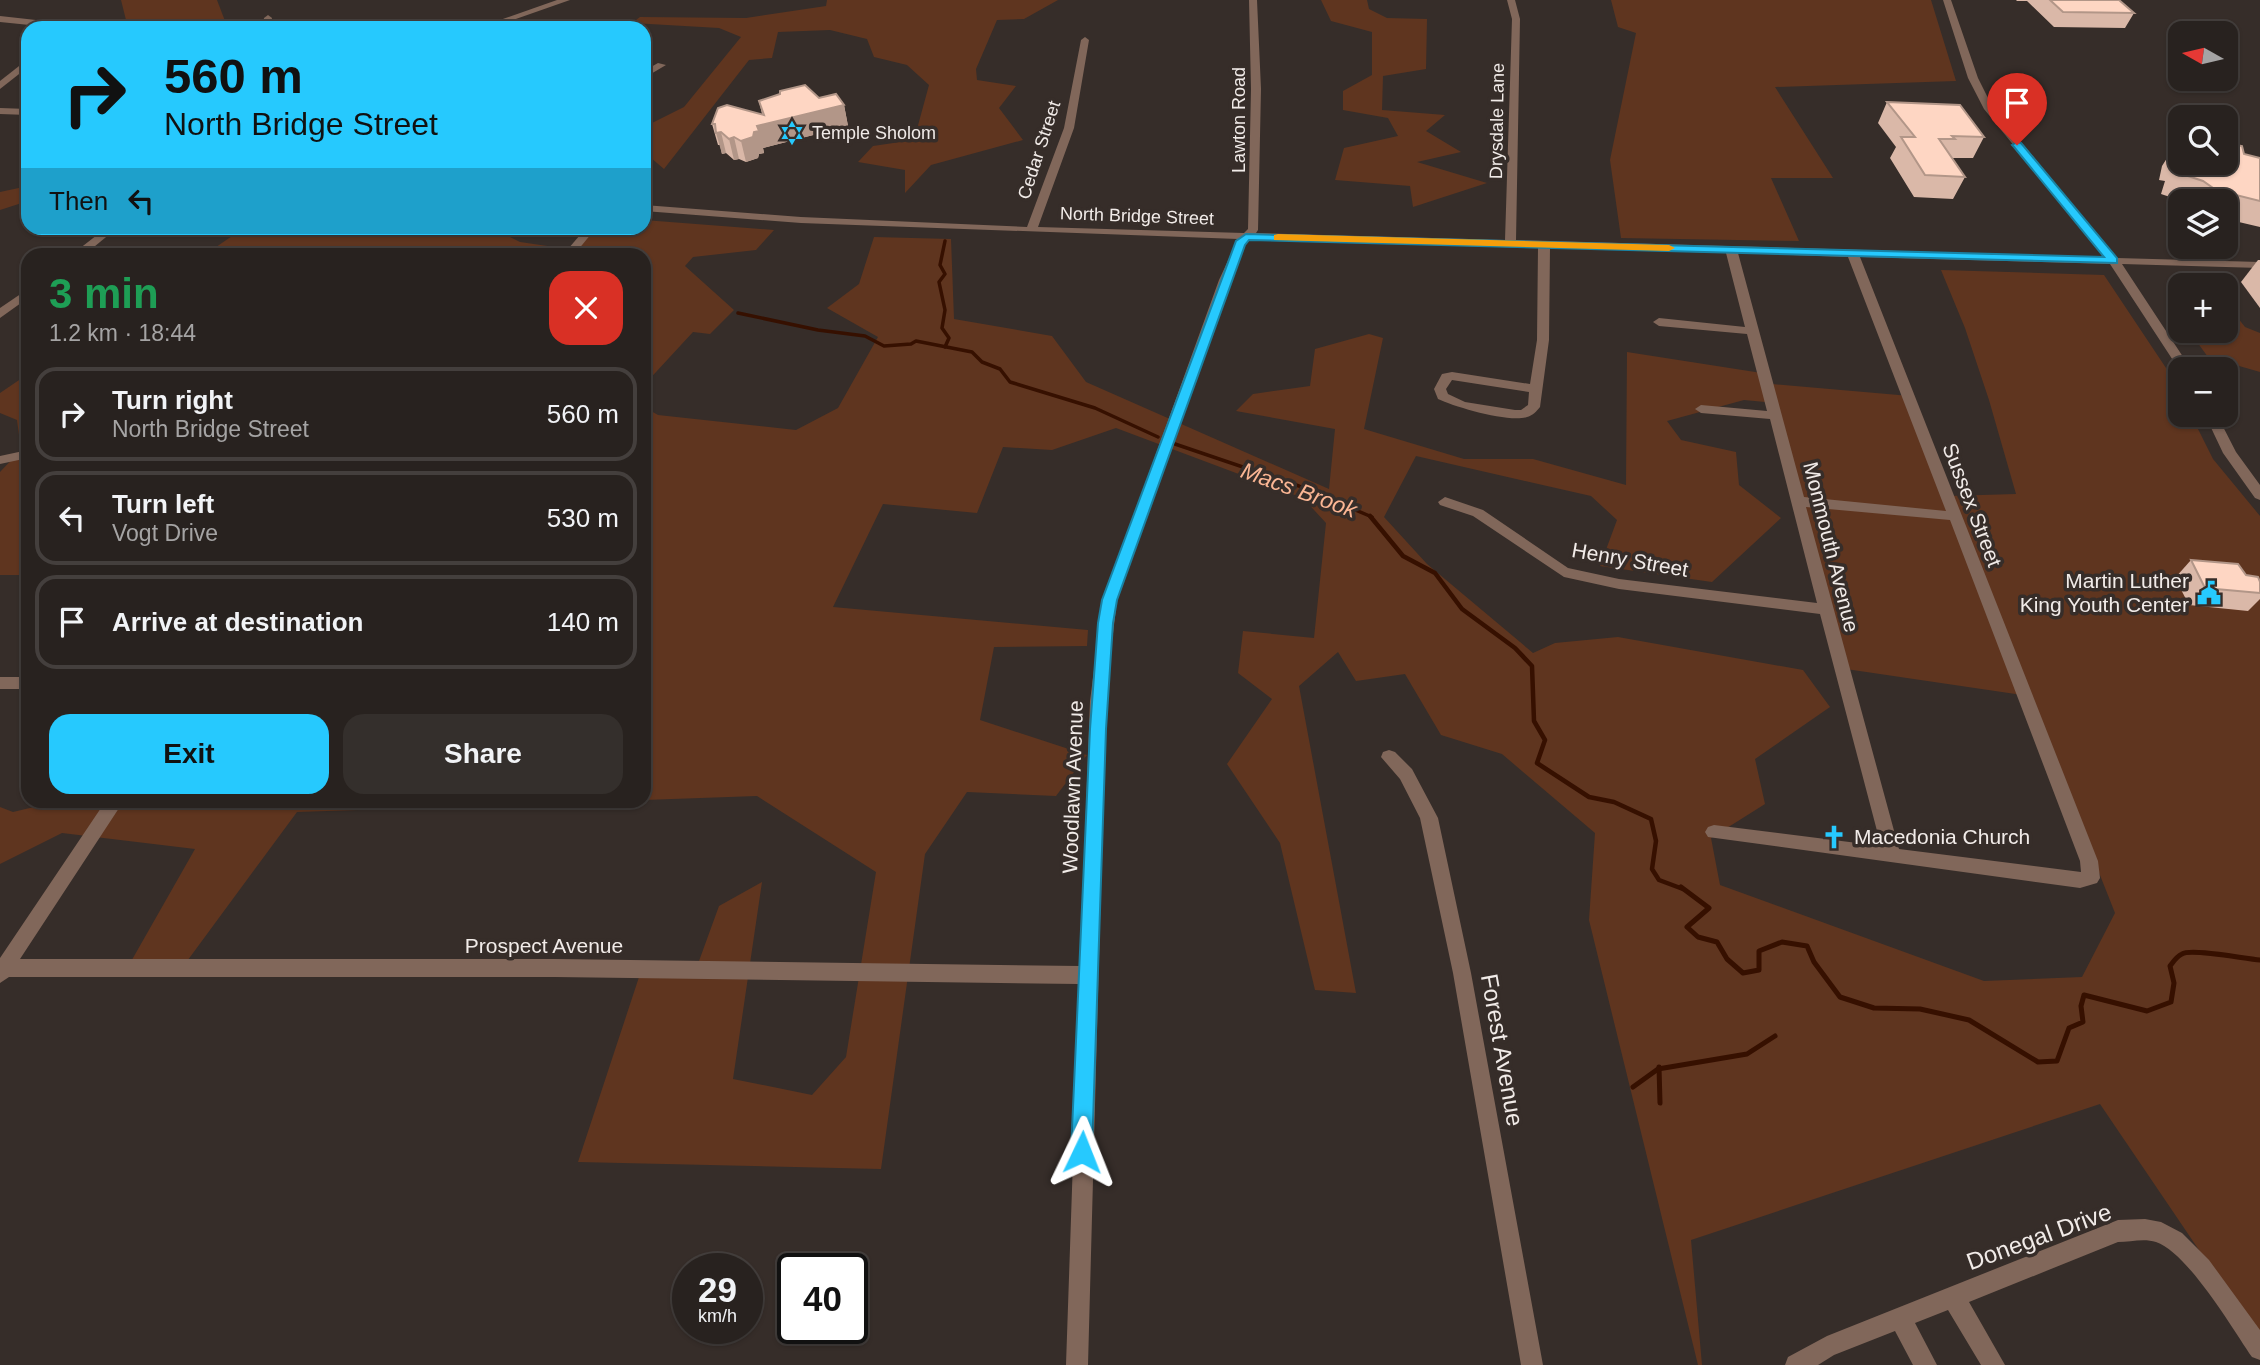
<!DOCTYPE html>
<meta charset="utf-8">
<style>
body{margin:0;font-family:Helvetica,sans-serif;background:#342f2c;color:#f1f3f6;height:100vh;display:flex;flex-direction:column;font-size:26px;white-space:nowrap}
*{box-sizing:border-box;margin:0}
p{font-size:23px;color:#a5a4a4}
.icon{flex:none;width:38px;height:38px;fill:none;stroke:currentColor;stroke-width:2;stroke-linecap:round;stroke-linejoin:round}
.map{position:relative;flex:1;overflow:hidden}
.panel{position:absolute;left:21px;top:248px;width:630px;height:560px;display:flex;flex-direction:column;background:#28221f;border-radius:21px;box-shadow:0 2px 5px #0004,0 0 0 2px #443f3d}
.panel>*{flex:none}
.top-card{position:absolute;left:21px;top:21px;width:630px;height:214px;border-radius:21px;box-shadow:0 2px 5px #0004,0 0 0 2px #443f3d;background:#26c9fe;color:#111;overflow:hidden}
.needle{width:46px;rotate:278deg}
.controls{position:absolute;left:2168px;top:21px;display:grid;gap:14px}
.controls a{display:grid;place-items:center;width:70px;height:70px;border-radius:14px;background:#28221f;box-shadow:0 2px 5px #0004,0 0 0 2px #443f3d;font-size:35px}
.speed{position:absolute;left:672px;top:1253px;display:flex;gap:14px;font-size:35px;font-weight:700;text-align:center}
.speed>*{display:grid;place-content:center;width:91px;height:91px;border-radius:50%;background:#28221f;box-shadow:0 2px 5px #0004,0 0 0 2px #443f3d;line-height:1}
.speed small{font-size:18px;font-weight:400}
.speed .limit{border:4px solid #111;border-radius:10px;background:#fff;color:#111}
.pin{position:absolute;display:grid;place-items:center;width:60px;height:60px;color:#fff;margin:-72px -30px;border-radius:50% 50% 50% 0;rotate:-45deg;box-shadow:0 0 7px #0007}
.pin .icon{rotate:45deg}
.me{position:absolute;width:77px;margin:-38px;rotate:2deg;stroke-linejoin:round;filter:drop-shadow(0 0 5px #0008)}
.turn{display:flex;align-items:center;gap:24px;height:147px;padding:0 28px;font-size:32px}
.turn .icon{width:91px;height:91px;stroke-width:2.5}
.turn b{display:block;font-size:49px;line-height:60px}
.then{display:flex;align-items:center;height:66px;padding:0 28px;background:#0003;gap:14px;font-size:26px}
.round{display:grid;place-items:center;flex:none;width:74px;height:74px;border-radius:21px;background:#342f2c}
.summary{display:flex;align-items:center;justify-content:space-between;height:119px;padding:0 28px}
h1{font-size:42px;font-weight:700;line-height:52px;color:#1e9e55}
.primary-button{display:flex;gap:14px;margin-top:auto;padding:14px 28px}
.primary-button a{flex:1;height:80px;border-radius:21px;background:#26c9fe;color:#111;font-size:28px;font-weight:700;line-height:80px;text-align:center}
.primary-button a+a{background:#342f2c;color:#f1f3f6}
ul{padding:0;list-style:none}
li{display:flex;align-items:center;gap:21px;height:94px;margin:0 14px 10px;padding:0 14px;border:4px solid #443f3d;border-radius:21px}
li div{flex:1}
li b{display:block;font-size:26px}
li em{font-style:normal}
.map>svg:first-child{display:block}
</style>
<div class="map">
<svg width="2260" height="1365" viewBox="0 0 2260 1365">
<rect width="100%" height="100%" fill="#362d29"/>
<!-- green -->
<g fill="#5f351f" fill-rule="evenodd">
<path d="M 121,0 L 217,0 L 225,21 L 212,28 L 128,28 Z"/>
<path d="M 827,0 L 1058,0 L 1024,19 L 997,20 L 976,69 L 977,80 L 1016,86 L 999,108 L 1023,140 L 931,165 L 905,193 L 905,170 L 858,162 L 873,146 L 914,140 L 929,85 L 907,65 L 874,57 L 867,39 L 830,30 L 778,32 L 772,58 L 749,60 L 664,169 L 644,152 L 644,127 L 684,107 L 741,37 L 719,28 L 632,23 L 640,17 L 746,18 L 826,6 Z"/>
<path d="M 1321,0 L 1367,0 L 1369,9 L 1387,18 L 1427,19 L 1426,69 L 1383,76 L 1382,110 L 1445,115 L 1426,131 L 1461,152 L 1417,162 L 1487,183 L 1413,207 L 1410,186 L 1335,180 L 1344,148 L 1398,136 L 1388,118 L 1343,110 L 1343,91 L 1372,75 L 1372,32 L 1331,21 Z"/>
<path d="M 1611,0 L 1931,0 L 1956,81 L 1775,87 L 1833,178 L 1771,178 L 1799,241 L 1621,238 L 1610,160 L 1636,33 L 1618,27 Z"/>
<path d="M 28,186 L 28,201 L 0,210 L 0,192 Z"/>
<path d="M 644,220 L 774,230 L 756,250 L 693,257 L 685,266 L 734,310 L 710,334 L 693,332 L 644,385 L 644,256 L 496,256 L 480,249 L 463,256 L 314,256 L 312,252 L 278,246 L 267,255 L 203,256 L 235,234 L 237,228 L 492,228 L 520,242 L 575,250 L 594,228 L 644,228 Z"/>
<path d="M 874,237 L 951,239 L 954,319 L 1052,336 L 1086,382 L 1329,489 L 1335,429 L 1236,411 L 1253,394 L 1310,386 L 1315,349 L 1369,334 L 1383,338 L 1364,429 L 1464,459 L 1533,459 L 1626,485 L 1627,352 L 1768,374 L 1772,384 L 1910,396 L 1948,496 L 2016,494 L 1989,400 L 1965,328 L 1941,270 L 2104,275 L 2176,383 L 2180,393 L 2180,415 L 2191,415 L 2213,459 L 2260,516 L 2260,1340 L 2100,1104 L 1691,1240 L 1702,1365 L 1698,1365 L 1589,920 L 1595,833 L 1502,754 L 1441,735 L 1405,674 L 1356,681 L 1338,652 L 1299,686 L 1356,993 L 1315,990 L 1280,843 L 1227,764 L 1272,699 L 1238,673 L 1243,631 L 1314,638 L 1326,523 L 1303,498 L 1116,428 L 1052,450 L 1003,447 L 977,513 L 883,504 L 833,607 L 1088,630 L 1087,646 L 994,647 L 980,720 L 1087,755 L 1056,796 L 967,792 L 925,854 L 881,1169 L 578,1162 L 641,971 L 695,972 L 719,906 L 762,882 L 733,1079 L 812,1095 L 846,1057 L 876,872 L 757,796 L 644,800 L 644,407 L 658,415 L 796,430 L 838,408 L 878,337 L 827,308 L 859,284 ZM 1744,400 L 1776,403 L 1846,669 L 2029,696 L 2115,913 L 2082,977 L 1984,981 L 1720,885 L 1711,838 L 1765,804 L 1755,759 L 1830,707 L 1803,670 L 1618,637 L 1555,643 L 1533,653 L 1427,564 L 1384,517 L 1416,456 L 1591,496 L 1617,520 L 1600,566 L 1712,582 L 1781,518 L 1739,485 L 1736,452 L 1681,440 L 1667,421 Z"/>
<path d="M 2226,303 L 2245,327 L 2260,333 L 2260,372 L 2208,357 L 2189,331 L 2226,331 Z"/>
<path d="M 28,374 L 28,575 L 0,575 L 0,472 L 21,450 L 17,420 L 0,413 L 0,393 Z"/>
<path d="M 55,802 L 605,802 L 297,812 L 182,968 L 129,965 L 195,849 L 62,833 L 0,864 L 0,807 L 13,812 Z"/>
</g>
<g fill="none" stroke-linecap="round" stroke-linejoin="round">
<!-- stream-far2 -->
<g stroke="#361000" stroke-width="3.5">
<path d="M 945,241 L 940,265 L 945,274 L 939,282 L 945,310 L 942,328 L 949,338 L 945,347"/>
<path d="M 738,313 L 818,330 L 865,336 L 884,346 L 911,344 L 916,341 L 972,352 L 982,362 L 1000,369 L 1010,382 L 1095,408 L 1158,437"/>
<path d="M 1175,444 L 1299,486 L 1372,517"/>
</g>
<!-- stream-far1 -->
<path stroke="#361000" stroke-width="4.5" d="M 1370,516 L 1403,556 L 1435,573 L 1462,609 L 1515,648 L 1532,666 L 1534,721 L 1545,740 L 1537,763 L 1589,797 L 1614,802 L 1651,819 L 1656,841 L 1652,869 L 1659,880 L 1683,889"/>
<!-- stream -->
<g stroke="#361000" stroke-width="5">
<path d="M 1681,887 L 1709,908 L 1687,927 L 1698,937 L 1717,942 L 1727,959 L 1743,973 L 1759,970 L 1759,951 L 1782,942 L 1807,946 L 1814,962 L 1840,997 L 1874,1008 L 1920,1009 L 1969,1020 L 2038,1062 L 2057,1061 L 2069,1028 L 2083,1022 L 2081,1006 L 2084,995 L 2147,1011 L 2171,1002 L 2174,983 L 2170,966 C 2173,962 2177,956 2182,954 C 2191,948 2245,959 2260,960"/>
<path d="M 1659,1067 L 1660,1103"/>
<path d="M 1633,1087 L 1658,1069 L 1747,1054 L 1775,1036"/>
</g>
<!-- minor -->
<g fill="#81675a" fill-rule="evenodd">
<path d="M 557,0 L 570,0 L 490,28 L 477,28 Z"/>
<path d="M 1249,0 L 1257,0 L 1261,89 L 1258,230 L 1256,233 L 1505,240 L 1512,19 L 1507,0 L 1515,0 L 1520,19 L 1516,240 L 2105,257 L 1984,109 L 1968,78 L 1943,0 L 1951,0 L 1978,78 L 1993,108 L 2117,258 L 2260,262 L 2260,268 L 2122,264 L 2191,369 L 2180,369 L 2180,371 L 2110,264 L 1860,257 L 2098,861 L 2100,878 L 2097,883 L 2080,888 L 1708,837 L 1705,832 L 1708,827 L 1714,825 L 1881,846 L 1820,614 L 1619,589 L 1564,577 L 1473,516 L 1440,505 L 1438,502 L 1445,497 L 1483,510 L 1568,568 L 1619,579 L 1817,603 L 1770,419 L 1701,413 L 1695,409 L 1701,405 L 1767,411 L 1747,334 L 1659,326 L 1653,322 L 1659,318 L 1745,327 L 1726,253 L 1550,248 L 1549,340 L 1540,407 C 1537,411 1532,416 1527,417 C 1509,423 1455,407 1438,399 L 1434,389 L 1442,374 L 1452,372 L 1530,384 L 1537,340 L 1538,248 L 1250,240 L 1245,244 L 1231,280 L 1117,600 L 1109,667 L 1105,735 L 1088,1365 L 1066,1365 L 1079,984 L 555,977 L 9,977 L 0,983 L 0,958 L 105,802 L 123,802 L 20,959 L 555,959 L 1080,966 L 1090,701 L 1103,600 L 1219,280 L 1238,239 L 801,223 L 644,211 L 644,205 L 801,217 L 1027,227 L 1064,128 L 1081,40 L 1085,37 L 1089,40 L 1074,128 L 1038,227 L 1244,233 L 1248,229 L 1251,89 ZM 1738,253 L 1848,257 L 1946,511 L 1804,497 ZM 1452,380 L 1529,392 L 1528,405 L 1521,410 L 1515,410 L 1465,402 L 1448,394 L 1446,389 ZM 1806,507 L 1950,520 L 2080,861 L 2081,872 L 1899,849 Z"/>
<path d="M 268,15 L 272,18 L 270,28 L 262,28 L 264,18 Z"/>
<path d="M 0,16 L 45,21 L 59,28 L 0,22 Z"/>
<path d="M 28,59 L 28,67 L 0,89 L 0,81 Z"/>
<path d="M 658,63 L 666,65 L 644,78 L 644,71 Z"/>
<path d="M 0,108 L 28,109 L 28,115 L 0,114 Z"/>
<path d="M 106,228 L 117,228 L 83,256 L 70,256 Z"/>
<path d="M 586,228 L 596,228 L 573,256 L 562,256 Z"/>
<path d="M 28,289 L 28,298 L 0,318 L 0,308 Z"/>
<path d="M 2205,415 L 2217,415 L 2236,452 L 2260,485 L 2260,500 L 2255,498 L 2223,453 Z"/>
<path d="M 28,450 L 28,458 L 0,464 L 0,456 Z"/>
<rect x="0" y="677" width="28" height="12"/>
<path d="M 1389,750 L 1395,752 L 1412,769 L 1438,818 L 1471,973 L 1543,1365 L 1521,1365 L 1453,973 L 1420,818 L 1400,779 L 1381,757 L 1383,752 Z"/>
<path d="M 2145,1219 L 2161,1222 L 2182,1233 L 2209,1260 L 2260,1330 L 2260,1360 L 2252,1357 C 2232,1328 2188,1253 2156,1242 C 2144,1238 2130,1242 2118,1242 L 1969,1302 L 2005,1365 L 1981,1365 L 1948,1310 L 1915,1323 L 1937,1365 L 1913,1365 L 1895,1331 L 1834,1355 L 1818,1365 L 1785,1365 L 1788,1357 L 1827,1336 L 2118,1220 Z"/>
</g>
</g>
<!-- wall -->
<g fill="#dab8a8">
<path d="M 2016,0 L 2119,0 L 2134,13 L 2125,28 L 2054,27 L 2027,1 L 2017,1 Z"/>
<path d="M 819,98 L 844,105 L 848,126 L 763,148 L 764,153 L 759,154 L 758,158 L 746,162 L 739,159 L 734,160 L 726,153 L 722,154 L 720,145 L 718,145 L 712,124 L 762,114 L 759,101 Z"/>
<path d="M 1887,102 L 1984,137 L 1973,158 L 1952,158 L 1965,177 L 1953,199 L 1914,197 L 1890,158 L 1896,147 L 1878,123 Z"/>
<path d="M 2176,144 L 2244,154 L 2260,158 L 2260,227 L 2226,219 L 2226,201 L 2182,201 L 2161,194 L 2165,181 L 2159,180 L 2162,166 Z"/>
<path d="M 2258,260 L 2260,260 L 2260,308 L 2241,282 Z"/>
<path d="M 2191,560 L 2246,575 L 2260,582 L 2260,599 L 2248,611 L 2189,605 L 2175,578 Z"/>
</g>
<!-- shaded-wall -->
<g fill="#b29688">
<path d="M 844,105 L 848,126 L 763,148 L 764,153 L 759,154 L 758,158 L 746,162 L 741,141 L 754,132 L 757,126 Z"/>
<path d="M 721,132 L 726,153 L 722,154 L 716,133 Z"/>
<path d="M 734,137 L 739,159 L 734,160 L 729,139 Z"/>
</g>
<!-- building -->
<g fill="#fed6c3" stroke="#b29688" stroke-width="2">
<path d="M 2050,0 L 2119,0 L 2134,13 L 2063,12 Z"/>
<path d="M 805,85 L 819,98 L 836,94 L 844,105 L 757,126 L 759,131 L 754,132 L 753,137 L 741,141 L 734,137 L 729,139 L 721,132 L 716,133 L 715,124 L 712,124 L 718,108 L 727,105 L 764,115 L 759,101 L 780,94 L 780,91 Z"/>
<path d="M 1887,102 L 1960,105 L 1984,137 L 1952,136 L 1955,139 L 1939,139 L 1965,177 L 1925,175 L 1901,137 L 1915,137 Z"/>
<path d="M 2226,143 L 2242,146 L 2244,154 L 2260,158 L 2260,201 L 2216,190 L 2203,181 L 2176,172 L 2179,160 L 2174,159 L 2176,144 L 2180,145 L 2180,163 L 2226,163 Z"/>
<path d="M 2191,560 L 2238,564 L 2246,575 L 2258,577 L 2260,582 L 2260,593 L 2205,588 Z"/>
</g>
<!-- route -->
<path fill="#26c9fe" stroke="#1983a5" stroke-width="2" d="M 2017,142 L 2021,143 L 2117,258 L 2117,263 L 1249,240 L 1245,245 L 1117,600 L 1113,623 L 1106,729 L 1092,1152 L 1089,1159 L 1082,1163 L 1074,1159 L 1071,1152 L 1090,729 L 1098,623 L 1102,600 L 1236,241 L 1246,234 L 2104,257 L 2014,147 L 2012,145 Z"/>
<!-- slow -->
<path fill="#f59e0b" d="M 1278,234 L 1669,245 L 1675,248 L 1669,251 L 1274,240 L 1274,235 Z"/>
<!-- icons -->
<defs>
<g id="synagogue-bare" transform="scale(1.89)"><path d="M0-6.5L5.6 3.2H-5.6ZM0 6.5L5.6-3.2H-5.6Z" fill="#26c9fe" stroke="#362d29" stroke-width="2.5" paint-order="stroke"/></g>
<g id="civic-bare" transform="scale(1.89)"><path d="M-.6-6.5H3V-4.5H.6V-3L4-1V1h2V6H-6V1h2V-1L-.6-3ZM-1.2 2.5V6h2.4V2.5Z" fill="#26c9fe" stroke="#362d29" stroke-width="2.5" paint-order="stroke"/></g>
<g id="church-bare" transform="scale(1.89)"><path d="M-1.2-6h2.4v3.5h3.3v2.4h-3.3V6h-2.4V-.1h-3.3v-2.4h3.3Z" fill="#26c9fe" stroke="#362d29" stroke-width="2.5" paint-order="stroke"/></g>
</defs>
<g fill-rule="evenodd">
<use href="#synagogue-bare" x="792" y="133"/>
<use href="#civic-bare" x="2209" y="593"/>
<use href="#church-bare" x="1834" y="837"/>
</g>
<g text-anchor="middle" stroke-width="7" stroke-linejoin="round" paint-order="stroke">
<!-- far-street labels -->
<g font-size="18" fill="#f1ebe8" stroke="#362d29">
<text transform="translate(1239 120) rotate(-90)" y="6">Lawton Road</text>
<text transform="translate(1497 121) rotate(-89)" y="6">Drysdale Lane</text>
<text transform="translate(1039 150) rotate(-72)" y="6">Cedar Street</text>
<text transform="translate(1137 216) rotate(2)" y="6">North Bridge Street</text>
</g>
<!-- far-poi labels -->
<g font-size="18" fill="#f1ebe8" stroke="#362d29" text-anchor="start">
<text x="812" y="139">Temple Sholom</text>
</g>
<!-- street labels -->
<g font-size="21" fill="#f1ebe8" stroke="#362d29">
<text transform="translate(1972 505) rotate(69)" y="7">Sussex Street</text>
<text transform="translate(1831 547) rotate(76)" y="7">Monmouth Avenue</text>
<text transform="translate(1630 560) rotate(10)" y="7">Henry Street</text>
<text transform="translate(1073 787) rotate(-88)" y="7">Woodlawn Avenue</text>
<text x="544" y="953">Prospect Avenue</text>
</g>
<!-- poi labels -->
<g font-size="21" fill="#f1ebe8" stroke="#362d29" text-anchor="end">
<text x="2189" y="588">Martin Luther<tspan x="2189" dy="24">King Youth Center</tspan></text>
<text x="1854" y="844" text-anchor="start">Macedonia Church</text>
</g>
<!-- water labels -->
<g font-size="23" font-style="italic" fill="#fbb694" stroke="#362d29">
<text transform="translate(1299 490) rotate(20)" y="8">Macs Brook</text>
</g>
<!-- near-street labels -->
<g font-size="24" fill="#f1ebe8" stroke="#362d29">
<text transform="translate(1502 1050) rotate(80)" y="8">Forest Avenue</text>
<text transform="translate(2039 1237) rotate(-20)" y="8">Donegal Drive</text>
</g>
</g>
</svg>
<div class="controls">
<a><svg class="needle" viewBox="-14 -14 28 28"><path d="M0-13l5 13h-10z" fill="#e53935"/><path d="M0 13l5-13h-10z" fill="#a5a4a4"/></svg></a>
<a><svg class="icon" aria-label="search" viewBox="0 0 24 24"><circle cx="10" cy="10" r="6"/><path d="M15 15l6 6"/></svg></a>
<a><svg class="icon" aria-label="layers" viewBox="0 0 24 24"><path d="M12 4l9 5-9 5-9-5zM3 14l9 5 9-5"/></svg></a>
<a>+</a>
<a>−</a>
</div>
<div class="speed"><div>29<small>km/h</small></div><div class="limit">40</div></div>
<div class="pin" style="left:2017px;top:145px;background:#d93025"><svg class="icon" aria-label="arrive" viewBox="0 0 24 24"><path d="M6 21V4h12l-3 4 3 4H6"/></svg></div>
<svg class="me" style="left:1082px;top:1152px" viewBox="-20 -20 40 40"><path d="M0-17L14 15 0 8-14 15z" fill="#26c9fe" stroke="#fff" stroke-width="4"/></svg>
<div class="top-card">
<div class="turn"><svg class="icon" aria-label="right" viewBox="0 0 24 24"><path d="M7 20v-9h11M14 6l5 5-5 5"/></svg><div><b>560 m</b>North Bridge Street</div></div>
<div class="then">Then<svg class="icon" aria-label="left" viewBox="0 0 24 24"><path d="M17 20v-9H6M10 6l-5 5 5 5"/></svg></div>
</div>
<section class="panel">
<div class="summary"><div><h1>3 min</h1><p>1.2 km · 18:44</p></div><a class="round" style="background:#d93025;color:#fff"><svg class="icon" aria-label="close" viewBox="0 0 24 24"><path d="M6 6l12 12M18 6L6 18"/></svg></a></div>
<ul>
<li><svg class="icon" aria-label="right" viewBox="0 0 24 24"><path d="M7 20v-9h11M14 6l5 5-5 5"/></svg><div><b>Turn right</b><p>North Bridge Street</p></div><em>560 m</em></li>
<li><svg class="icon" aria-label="left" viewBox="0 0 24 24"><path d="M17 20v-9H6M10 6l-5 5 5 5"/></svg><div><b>Turn left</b><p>Vogt Drive</p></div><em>530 m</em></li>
<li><svg class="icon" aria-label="arrive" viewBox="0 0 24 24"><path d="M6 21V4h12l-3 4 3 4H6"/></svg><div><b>Arrive at destination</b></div><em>140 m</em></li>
</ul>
<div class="primary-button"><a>Exit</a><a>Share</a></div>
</section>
</div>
